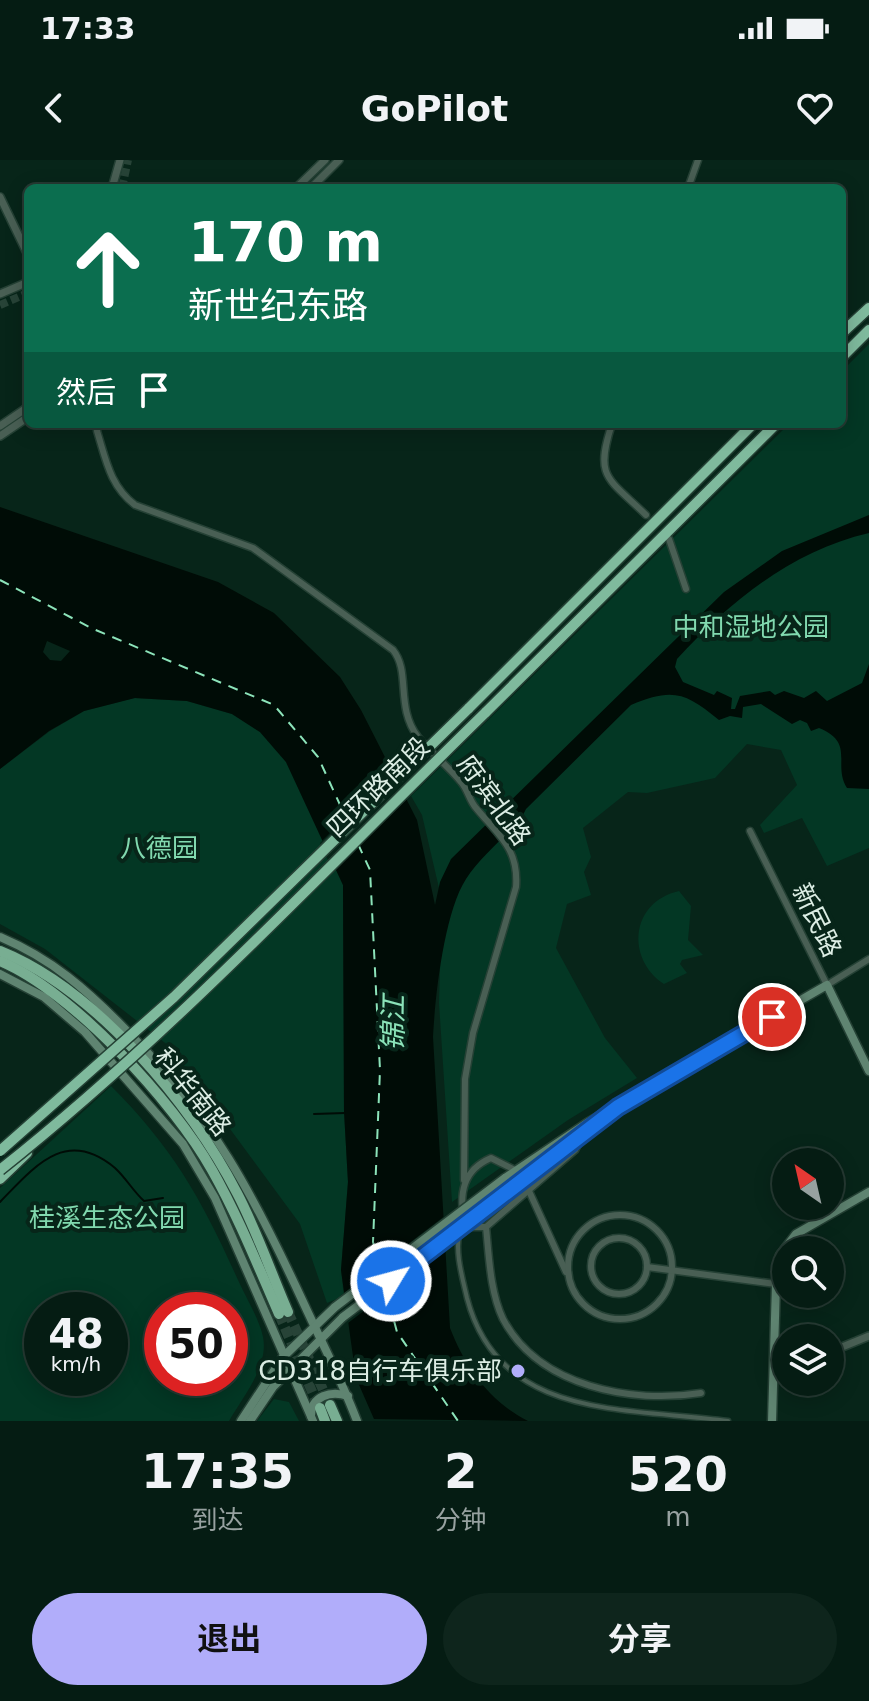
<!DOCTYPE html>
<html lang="zh">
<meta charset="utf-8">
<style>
body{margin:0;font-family:"DejaVu Sans","Noto Sans SC",sans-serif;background:#0e251c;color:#f1f3f6;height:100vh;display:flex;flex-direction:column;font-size:30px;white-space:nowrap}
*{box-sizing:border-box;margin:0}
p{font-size:26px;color:#97a1a0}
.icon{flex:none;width:44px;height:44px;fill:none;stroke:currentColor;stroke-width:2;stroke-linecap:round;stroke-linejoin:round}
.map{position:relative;height:1261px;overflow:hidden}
.panel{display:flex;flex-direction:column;background:#051c13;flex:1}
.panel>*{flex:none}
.top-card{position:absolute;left:24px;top:24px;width:822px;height:244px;border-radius:12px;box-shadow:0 4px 20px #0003,0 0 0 2px #263a33;background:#0b6e4f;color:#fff;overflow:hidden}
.needle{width:52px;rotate:326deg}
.tools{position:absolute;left:772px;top:988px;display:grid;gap:16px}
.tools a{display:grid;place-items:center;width:72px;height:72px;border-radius:50%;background:#051c13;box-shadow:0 4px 20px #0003,0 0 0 2px #263a33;font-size:40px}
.speed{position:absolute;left:24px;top:1132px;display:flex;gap:16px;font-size:40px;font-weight:700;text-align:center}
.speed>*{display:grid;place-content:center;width:104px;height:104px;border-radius:50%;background:#051c13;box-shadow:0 4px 20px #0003,0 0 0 2px #263a33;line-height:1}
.speed small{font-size:20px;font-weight:400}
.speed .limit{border:12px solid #d22;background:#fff;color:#111}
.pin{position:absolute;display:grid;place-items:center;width:68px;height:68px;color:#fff;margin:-34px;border:4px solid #fff;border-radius:50%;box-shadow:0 2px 8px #0007}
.me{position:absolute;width:88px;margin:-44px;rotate:53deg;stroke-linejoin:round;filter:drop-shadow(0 0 6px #0008)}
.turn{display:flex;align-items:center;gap:28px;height:168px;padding:0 32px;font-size:36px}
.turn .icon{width:104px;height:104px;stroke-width:2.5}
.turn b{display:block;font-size:56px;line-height:68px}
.then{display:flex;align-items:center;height:76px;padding:0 32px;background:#0003;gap:16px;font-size:30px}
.eta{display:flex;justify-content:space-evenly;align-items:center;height:136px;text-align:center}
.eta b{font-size:48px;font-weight:700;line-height:56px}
.primary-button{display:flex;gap:16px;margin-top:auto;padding:16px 32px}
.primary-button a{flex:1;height:92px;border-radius:48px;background:#b1adfa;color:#111;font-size:32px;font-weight:700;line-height:92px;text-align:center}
.primary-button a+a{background:#0e251c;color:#f1f3f6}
.status{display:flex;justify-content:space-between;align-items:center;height:56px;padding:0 40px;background:#051c13;direction:ltr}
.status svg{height:22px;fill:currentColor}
header{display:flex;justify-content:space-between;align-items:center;height:104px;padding:0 32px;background:#051c13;font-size:36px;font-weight:700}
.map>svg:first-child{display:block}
</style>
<div class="status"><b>17:33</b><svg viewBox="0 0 49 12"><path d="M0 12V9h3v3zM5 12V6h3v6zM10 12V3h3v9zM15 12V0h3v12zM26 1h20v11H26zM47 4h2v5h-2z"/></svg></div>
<header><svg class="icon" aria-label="back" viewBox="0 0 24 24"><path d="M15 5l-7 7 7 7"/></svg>GoPilot<svg class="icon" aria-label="heart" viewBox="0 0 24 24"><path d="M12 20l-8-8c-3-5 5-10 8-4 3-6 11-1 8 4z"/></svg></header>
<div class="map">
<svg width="869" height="1261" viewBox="0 0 869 1261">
<rect width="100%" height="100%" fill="#072519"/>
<!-- green -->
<g fill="#033724" fill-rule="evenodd">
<path d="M 869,184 L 869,688 L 827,706 L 802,658 L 764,673 L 760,665 L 797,625 L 781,590 L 747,584 L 715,618 L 647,633 L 628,632 L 583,668 L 591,697 L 584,712 L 591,735 L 567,744 L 556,788 L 605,878 L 637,918 L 568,960 L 452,1042 L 439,843 L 442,741 L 422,655 L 411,636 L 789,264 L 842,264 L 842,211 Z"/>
<path d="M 134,538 L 187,541 L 232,554 L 260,572 L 286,602 L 343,725 L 344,951 L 348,1022 L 341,1110 L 344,1136 L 327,1143 L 300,1064 L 169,886 L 45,789 L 0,764 L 0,609 L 50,571 L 84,551 Z"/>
<path d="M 679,731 L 691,746 L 688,780 L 703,795 L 682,800 L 680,804 L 687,813 L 664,824 C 626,799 630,742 679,731 Z"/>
<path d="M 111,926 C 174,989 202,1040 238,1120 C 246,1138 259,1158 263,1177 C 269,1206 243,1237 229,1261 L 0,1261 L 0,1028 ZM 110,1150 L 110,1218 L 42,1218 L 42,1150 ZM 230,1150 L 230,1218 L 162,1218 L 162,1150 Z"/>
<path d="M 274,1239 L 289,1242 L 299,1261 L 257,1261 Z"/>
</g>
<!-- water -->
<path fill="#000c06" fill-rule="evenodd" d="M 0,347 L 218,422 L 274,453 L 340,517 L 361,550 L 417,660 L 435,745 L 440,722 L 451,699 L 724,432 L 782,391 L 869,355 L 869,373 C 791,391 730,442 677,499 L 675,507 L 683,522 L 714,535 L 717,531 L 732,538 L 731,549 L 735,549 L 740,536 L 770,531 L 775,535 L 784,531 L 804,538 L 816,531 L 827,541 L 862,523 L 869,504 L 869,629 L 847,628 C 832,604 856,583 819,568 L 811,571 L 807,563 L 800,560 L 792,564 L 761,544 L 743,547 L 742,558 L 730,556 L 719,560 C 686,533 673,527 631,545 L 526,649 L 521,659 C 504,678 480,697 466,719 C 444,753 435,837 433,877 L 450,1168 C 465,1207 490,1242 528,1261 L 374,1259 L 356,1218 L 341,1110 L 348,1022 L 344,951 L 343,725 L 286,602 L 260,572 L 232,554 L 187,541 L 135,538 L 84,551 L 49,571 L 0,609 ZM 47,481 L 70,491 L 61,501 L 50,500 L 43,492 Z"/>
<!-- pier -->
<g fill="#072519">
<path d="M 394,609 L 408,635 L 333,711 L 320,683 Z"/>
<path d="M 446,1055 L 448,1087 L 348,1163 L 342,1155 L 340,1136 Z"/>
</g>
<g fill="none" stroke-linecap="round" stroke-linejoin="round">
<!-- stream -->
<g stroke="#000c06" stroke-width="2">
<path d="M 314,954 L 345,953"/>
<path d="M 0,1042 C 35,1006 66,967 115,1008 C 126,1018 133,1031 144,1041 L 163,1038"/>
</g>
<!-- ferry -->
<g stroke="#8ce4ba" stroke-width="2" stroke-dasharray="10 8" stroke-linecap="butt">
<path d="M 0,420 L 91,468 L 274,545 L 318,597 L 347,660"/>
<path d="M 358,684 L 370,710 L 380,910 L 373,1082 L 380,1109"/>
<path d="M 385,1127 L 397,1172 L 458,1261"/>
</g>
<!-- secondary-tunnel -->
<g stroke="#274337" stroke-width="8" stroke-dasharray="8 4" stroke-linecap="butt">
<path d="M 122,28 L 128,0"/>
<path d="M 0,145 L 28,133"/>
</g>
<!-- trunk-tunnel -->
<g stroke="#274337" stroke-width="10" stroke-dasharray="10 5" stroke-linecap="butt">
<path d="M 288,1152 L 329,1243"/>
<path d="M 279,1154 L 319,1248"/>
</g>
<!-- pedestrian casing -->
<g stroke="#254135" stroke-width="7">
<path id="pedestrian" d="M 460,1072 C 454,1090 463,1120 467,1138 C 499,1261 627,1247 728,1261"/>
</g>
<!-- minor casing -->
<g stroke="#254135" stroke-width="9">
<g id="minor">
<path d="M 688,28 L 698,0"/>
<path d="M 98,264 L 97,271 C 106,300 110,326 135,345 L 253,388 L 393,490 C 411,512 395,547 418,577 C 431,593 448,606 461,622 C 468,630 469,640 476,648 C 498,675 519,688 516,727 L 473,873 L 465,919 L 464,1020"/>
<path d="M 612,264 C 594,318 608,318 646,355"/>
<path d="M 669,379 L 686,429"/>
<path d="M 750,671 L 827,825 L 869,799"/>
<path d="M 529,1031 L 566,1112"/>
<circle cx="620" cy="1107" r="52"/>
<path d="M 486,1067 C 489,1096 490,1132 503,1159 C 539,1227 632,1244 701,1233"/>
<path d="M 486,1067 L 575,990 L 582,977"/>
<path d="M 486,1067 L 471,1067 L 464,1061 C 459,1033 463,1010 491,998 L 517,1011"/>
<circle cx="619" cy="1106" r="28"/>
<path d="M 647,1107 L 776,1124"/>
</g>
</g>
<!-- tertiary casing -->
<g stroke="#254135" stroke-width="10">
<g id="tertiary">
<path d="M 112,28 L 120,0"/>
<path d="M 296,28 L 325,0"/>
<path d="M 311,28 L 339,0"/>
<path d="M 0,37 L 28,95"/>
<path d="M 0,134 L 28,122"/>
<path d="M 0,266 L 28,247"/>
<path d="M 0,276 L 28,257"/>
<path d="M 830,1192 L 869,1176"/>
<path d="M 776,1204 L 786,1204"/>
</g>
</g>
<!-- secondary casing -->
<g stroke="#254135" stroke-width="11">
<g id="secondary">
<path d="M 0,777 C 52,799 87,830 126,870 C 213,957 253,1034 304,1144 C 322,1183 342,1221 357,1261"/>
<path d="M 0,814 L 44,837 L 85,872 L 183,984 L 215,1038 L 313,1261"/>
<path d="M 505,1018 L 587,963 L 827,825 L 869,911"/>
<path d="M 512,1030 L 601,960"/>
<path d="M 311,1256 C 311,1236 331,1230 348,1236"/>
<path d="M 241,1261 L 283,1197 L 335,1147"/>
<path d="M 250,1261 L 273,1227 L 343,1157"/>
<path d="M 772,1261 L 776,1124 L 780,1095 L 796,1074 L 869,1032"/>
</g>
</g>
<!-- trunk casing -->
<g stroke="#254135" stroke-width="13">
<g id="trunk">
<path d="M 0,791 C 95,829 191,943 237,1033 C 257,1071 271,1113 288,1152"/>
<path d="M 0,801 C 72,831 174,942 212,1010 C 238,1056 258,1106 279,1154"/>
<path d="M 330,1245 L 337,1261"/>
<path d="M 320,1248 L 325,1261"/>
</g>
</g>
<!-- motorway casing -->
<g stroke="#254135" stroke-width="13">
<g id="motorway">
<path d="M 842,173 L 869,148"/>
<path d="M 842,197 L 869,170"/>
<path d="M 468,549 L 753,264"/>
<path d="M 485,553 L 776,264"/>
<path d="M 0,1019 L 27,993"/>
</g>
</g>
<!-- pedestrian -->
<use href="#pedestrian" stroke="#495f54" stroke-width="4"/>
<!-- minor -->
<use href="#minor" stroke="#495f54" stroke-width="6"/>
<!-- tertiary -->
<use href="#tertiary" stroke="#495f54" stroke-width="7"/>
<!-- secondary -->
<use href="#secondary" stroke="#5f8471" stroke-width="8"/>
<!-- trunk -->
<use href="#trunk" stroke="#78ae92" stroke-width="10"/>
<!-- motorway -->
<use href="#motorway" stroke="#7fba9d" stroke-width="10"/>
<!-- secondary-bridge casing -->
<g stroke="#254135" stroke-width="11" stroke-linecap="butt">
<g id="secondary-bridge">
<path d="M 335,1147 L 505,1018"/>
<path d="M 343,1157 L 512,1030"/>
</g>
</g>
<!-- motorway-bridge casing -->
<g stroke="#254135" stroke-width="13" stroke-linecap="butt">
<g id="motorway-bridge">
<path d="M 0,991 L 174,837 L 468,549"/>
<path d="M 0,1010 C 174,872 327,707 485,553"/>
</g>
</g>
<!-- secondary-bridge -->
<use href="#secondary-bridge" stroke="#5f8471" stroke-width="8"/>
<!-- motorway-bridge -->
<use href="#motorway-bridge" stroke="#7fba9d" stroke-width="10"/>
</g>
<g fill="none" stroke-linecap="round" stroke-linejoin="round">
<!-- route casing -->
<g stroke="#114b97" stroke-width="20">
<path id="route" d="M 391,1121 L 618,947 L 772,857"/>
</g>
<!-- route -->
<use href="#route" stroke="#1a73e8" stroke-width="14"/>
</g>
<!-- markers -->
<circle fill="#b1adfa" stroke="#072519" stroke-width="3" cx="518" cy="1211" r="8"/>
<g text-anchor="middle" stroke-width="8" stroke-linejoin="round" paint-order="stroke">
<!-- park labels -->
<g font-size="26" fill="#81d9af" stroke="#072519">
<text x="751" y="476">中和湿地公园</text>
<text x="159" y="697">八德园</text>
<text x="107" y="1067">桂溪生态公园</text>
</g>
<!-- street labels -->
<g font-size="26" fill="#dcede4" stroke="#072519">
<text transform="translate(378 627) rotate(-44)" y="9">四环路南段</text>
<text transform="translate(494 640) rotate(54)" y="9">府滨北路</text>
<text transform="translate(817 760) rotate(64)" y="9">新民路</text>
<text transform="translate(193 932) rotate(51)" y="9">科华南路</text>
</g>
<!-- poi labels -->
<g font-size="26" fill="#dcede4" stroke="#072519" text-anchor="end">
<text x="502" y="1220">CD318自行车俱乐部</text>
</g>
<!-- water labels -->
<g font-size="28" font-style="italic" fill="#8ce4ba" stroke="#072519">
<text transform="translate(393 863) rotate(-89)" y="10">锦江</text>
</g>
</g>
</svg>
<div class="tools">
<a><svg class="needle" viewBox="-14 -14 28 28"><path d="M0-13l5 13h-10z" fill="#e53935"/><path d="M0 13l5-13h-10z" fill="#97a1a0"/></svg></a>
<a><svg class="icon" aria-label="search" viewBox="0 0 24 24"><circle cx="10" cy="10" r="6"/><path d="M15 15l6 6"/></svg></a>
<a><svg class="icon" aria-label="layers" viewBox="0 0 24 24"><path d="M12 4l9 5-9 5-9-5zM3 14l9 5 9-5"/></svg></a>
</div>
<div class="speed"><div>48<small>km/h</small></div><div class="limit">50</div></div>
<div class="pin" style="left:772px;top:857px;background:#d93025"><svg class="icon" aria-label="arrive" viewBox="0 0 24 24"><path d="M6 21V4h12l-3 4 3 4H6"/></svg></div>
<svg class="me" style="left:391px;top:1121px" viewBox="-20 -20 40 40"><circle r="17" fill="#1a73e8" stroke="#fff" stroke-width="3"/><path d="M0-11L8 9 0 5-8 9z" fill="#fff"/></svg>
<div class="top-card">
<div class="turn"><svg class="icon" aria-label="ahead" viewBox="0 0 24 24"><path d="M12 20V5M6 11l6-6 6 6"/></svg><div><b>170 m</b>新世纪东路</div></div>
<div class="then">然后<svg class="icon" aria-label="arrive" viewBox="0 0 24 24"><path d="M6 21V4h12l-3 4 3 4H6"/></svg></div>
</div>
</div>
<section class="panel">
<div class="eta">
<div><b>17:35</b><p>到达</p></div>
<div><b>2</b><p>分钟</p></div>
<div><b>520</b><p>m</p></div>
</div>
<div class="primary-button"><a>退出</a><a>分享</a></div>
</section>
